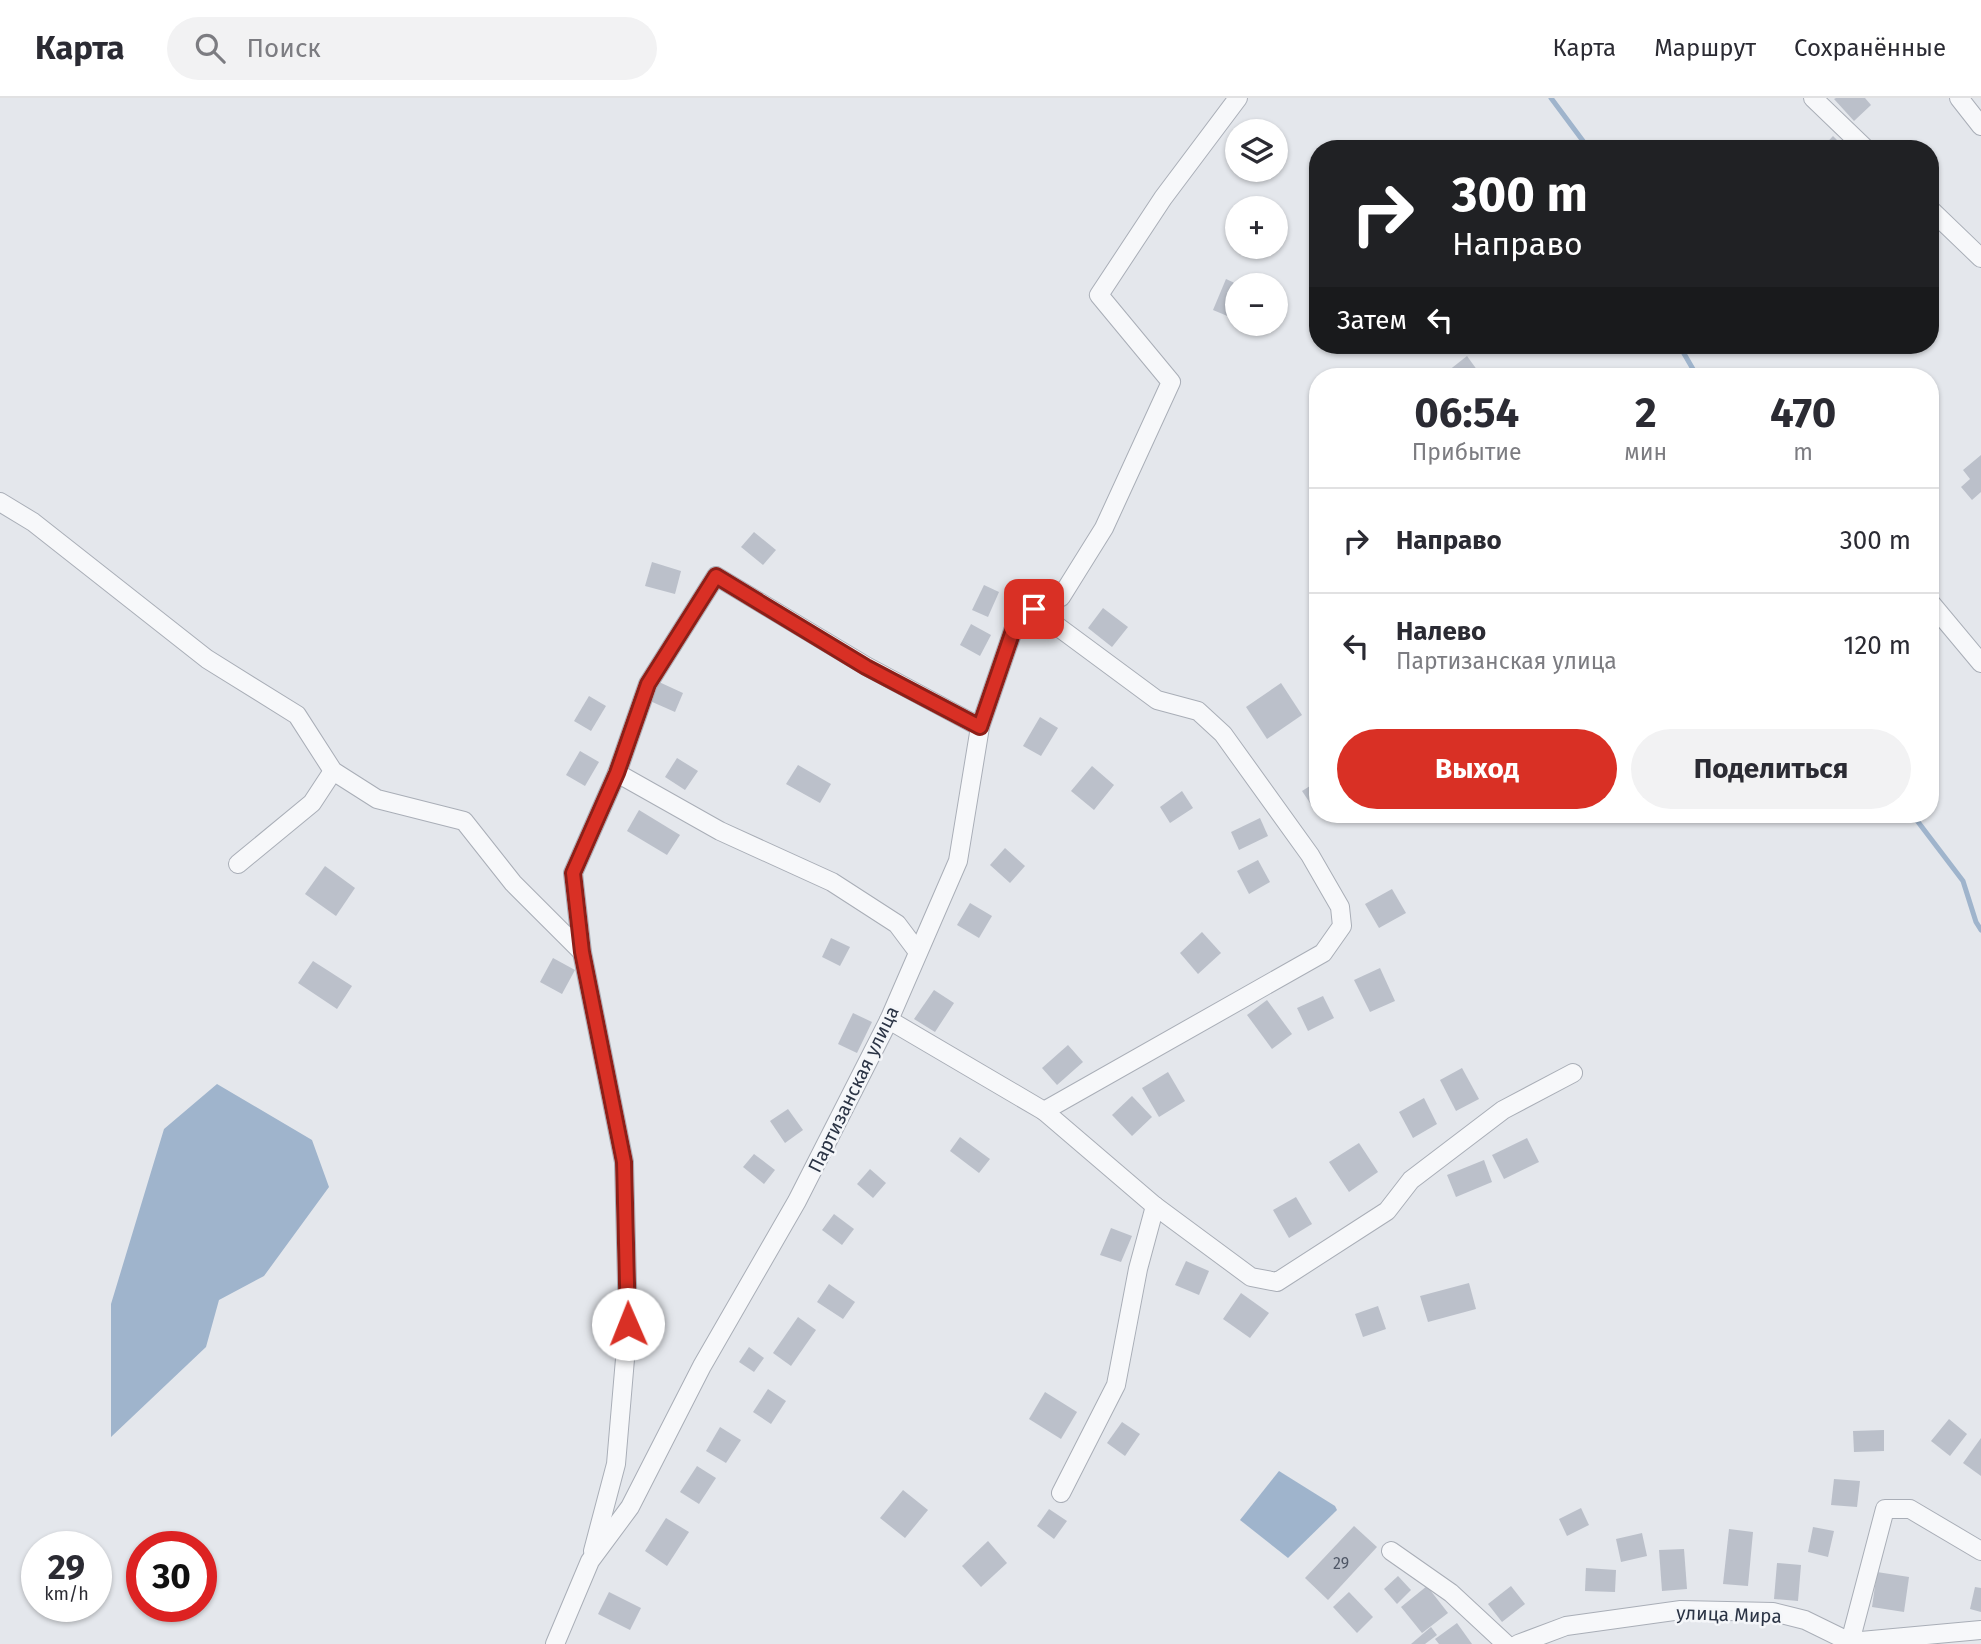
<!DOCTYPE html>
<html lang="ru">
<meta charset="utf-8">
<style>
body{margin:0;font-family:"Fira Sans",sans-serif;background:#f2f2f3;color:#2b2b33;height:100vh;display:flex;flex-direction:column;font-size:26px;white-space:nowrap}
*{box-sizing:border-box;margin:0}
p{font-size:23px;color:#7c7c81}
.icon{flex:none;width:38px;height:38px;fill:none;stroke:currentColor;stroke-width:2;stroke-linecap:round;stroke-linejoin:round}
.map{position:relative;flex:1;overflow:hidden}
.side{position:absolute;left:1309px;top:270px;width:630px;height:455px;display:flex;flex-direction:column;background:#fff;border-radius:28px;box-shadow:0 2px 5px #0004}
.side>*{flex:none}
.hud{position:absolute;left:1309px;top:42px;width:630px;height:214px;border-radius:28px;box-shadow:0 2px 5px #0004;background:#202124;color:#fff;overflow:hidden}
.tools{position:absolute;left:1225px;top:21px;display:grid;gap:14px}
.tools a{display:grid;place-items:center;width:63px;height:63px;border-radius:50%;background:#fff;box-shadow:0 2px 5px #0004;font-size:35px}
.speed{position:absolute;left:21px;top:1433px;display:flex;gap:14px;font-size:35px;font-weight:700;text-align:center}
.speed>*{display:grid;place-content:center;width:91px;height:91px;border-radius:50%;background:#fff;box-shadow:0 2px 5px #0004;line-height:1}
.speed small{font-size:18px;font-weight:400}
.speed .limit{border:10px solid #d22;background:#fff;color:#111}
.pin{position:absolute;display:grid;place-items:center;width:60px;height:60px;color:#fff;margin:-30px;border-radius:14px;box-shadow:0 4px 10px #0006}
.me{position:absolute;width:77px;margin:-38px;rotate:359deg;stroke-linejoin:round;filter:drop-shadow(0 0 5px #0008)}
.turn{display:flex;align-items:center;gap:24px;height:147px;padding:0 28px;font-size:32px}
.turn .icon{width:91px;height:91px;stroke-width:2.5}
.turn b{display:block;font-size:49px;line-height:60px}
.then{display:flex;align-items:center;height:66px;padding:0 28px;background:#0003;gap:14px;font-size:26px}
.eta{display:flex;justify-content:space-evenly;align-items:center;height:119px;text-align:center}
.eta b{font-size:42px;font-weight:700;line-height:49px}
.action{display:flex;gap:14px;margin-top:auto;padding:14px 28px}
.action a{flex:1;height:80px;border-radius:42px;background:#d93025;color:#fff;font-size:28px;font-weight:700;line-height:80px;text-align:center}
.action a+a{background:#f2f2f3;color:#2b2b33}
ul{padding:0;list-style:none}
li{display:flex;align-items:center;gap:21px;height:105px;padding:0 28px;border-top:2px solid #e1e1e2}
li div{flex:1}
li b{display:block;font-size:26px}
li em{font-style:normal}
header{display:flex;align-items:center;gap:42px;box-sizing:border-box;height:98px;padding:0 35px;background:#fff;border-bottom:2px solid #e1e1e2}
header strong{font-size:33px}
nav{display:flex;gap:38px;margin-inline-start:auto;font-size:24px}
.search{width:490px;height:63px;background:#f2f2f3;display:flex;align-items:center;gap:18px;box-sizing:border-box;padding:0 24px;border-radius:38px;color:#7c7c81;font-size:26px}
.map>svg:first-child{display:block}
</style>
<header>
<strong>Карта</strong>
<div class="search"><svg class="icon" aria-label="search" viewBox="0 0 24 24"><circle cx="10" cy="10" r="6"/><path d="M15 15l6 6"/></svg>Поиск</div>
<nav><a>Карта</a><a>Маршрут</a><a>Сохранённые</a></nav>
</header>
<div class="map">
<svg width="1981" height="1546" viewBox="0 0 1981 1546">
<rect width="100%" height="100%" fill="#e4e7ec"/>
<!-- water -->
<g fill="#9fb4cc">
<path d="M 217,986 L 312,1042 L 329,1089 L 264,1178 L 219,1202 L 206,1249 L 111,1339 L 111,1206 L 164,1031 Z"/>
<path d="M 1279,1373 L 1335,1408 L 1337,1412 L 1288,1460 L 1240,1422 Z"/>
</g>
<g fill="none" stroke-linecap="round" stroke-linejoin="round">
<!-- stream -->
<g stroke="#9fb4cc" stroke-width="5">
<path d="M 1551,0 L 1589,51"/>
<path d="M 1679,247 L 1697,278"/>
<path d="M 1912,716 L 1963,783 L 1976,824 L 1981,832"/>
</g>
</g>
<!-- building -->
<g fill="#bbc0ca">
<path d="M 1836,0 L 1865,0 L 1871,7 L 1854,23 L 1834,1 Z"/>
<path d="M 1833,38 L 1846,51 L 1821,51 Z"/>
<path d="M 1226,181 L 1237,186 L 1237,222 L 1213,212 Z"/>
<path d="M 1467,258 L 1480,276 L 1477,278 L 1452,278 L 1448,273 Z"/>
<path d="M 1981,357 L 1981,394 L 1972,402 L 1961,389 L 1970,381 L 1963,372 Z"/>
<path d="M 754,434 L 776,452 L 763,467 L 741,449 Z"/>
<path d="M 652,464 L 681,473 L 675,496 L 645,488 Z"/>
<path d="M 984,487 L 999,494 L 988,519 L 972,512 Z"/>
<path d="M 1103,510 L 1128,529 L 1112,549 L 1088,530 Z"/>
<path d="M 971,526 L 991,537 L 980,558 L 960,547 Z"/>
<path d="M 659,584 L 683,595 L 675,614 L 650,603 Z"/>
<path d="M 1281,585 L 1302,617 L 1267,641 L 1246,609 Z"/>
<path d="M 589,598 L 606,608 L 591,633 L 574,623 Z"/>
<path d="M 1040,619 L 1058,630 L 1041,658 L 1023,648 Z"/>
<path d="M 580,653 L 599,664 L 585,688 L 566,677 Z"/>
<path d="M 677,660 L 698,673 L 685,692 L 665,679 Z"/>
<path d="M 798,667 L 831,686 L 820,705 L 786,686 Z"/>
<path d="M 1092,668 L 1114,687 L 1094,712 L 1071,693 Z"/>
<path d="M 1318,683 L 1318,712 L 1316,714 L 1302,693 Z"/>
<path d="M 1182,693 L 1193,710 L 1170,725 L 1160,709 Z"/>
<path d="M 639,712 L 680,737 L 667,757 L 627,733 Z"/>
<path d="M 1260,720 L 1268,738 L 1239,752 L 1231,734 Z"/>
<path d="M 1005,750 L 1025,768 L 1010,785 L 990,767 Z"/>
<path d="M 1258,762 L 1270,784 L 1249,796 L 1237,773 Z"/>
<path d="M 325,768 L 355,790 L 336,818 L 305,796 Z"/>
<path d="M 1392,791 L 1406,815 L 1379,830 L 1365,806 Z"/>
<path d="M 970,805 L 992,818 L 979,840 L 957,827 Z"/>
<path d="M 1202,834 L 1221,855 L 1198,876 L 1180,855 Z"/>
<path d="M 831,840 L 850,849 L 840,868 L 822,859 Z"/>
<path d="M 553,860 L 575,872 L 562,896 L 540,884 Z"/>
<path d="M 313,863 L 352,888 L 337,911 L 298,885 Z"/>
<path d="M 1380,870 L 1395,903 L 1370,914 L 1354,882 Z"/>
<path d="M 934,892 L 954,905 L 935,934 L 914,921 Z"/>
<path d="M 1323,898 L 1334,920 L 1308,933 L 1297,910 Z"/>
<path d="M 1267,902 L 1292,936 L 1272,951 L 1247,917 Z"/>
<path d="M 853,915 L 872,924 L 857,955 L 838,946 Z"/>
<path d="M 1068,947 L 1083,964 L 1057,987 L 1042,970 Z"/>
<path d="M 1462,970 L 1479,1001 L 1456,1013 L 1440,982 Z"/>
<path d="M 1168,974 L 1185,1003 L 1159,1019 L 1142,990 Z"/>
<path d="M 1132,998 L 1152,1019 L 1132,1038 L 1112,1017 Z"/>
<path d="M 1424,1000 L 1437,1026 L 1413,1040 L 1399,1014 Z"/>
<path d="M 788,1011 L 803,1032 L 785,1045 L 770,1023 Z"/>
<path d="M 960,1039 L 990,1061 L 979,1075 L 950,1053 Z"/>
<path d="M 1527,1040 L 1539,1064 L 1504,1081 L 1492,1057 Z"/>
<path d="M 1359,1045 L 1378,1074 L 1349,1094 L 1329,1064 Z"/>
<path d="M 754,1056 L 775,1072 L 764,1086 L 743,1069 Z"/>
<path d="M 1484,1062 L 1492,1084 L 1456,1099 L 1447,1077 Z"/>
<path d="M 870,1071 L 886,1085 L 873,1100 L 857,1086 Z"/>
<path d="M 1296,1099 L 1312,1126 L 1289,1140 L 1273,1112 Z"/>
<path d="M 834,1116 L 854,1131 L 842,1147 L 822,1132 Z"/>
<path d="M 1111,1130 L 1132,1138 L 1121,1164 L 1100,1157 Z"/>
<path d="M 1186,1163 L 1209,1173 L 1199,1197 L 1175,1187 Z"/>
<path d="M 1469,1185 L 1476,1211 L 1428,1224 L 1420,1198 Z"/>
<path d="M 829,1186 L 855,1204 L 843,1221 L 817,1204 Z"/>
<path d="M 1241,1195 L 1269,1215 L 1250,1240 L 1223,1221 Z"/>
<path d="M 1378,1208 L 1386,1231 L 1363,1239 L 1355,1216 Z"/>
<path d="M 798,1219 L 816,1232 L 791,1268 L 773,1255 Z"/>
<path d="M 749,1249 L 764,1260 L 754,1274 L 739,1264 Z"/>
<path d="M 768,1291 L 786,1303 L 771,1326 L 753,1314 Z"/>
<path d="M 1045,1294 L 1077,1314 L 1061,1341 L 1029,1321 Z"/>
<path d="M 1949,1321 L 1967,1336 L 1950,1358 L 1931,1343 Z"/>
<path d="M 1122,1324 L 1140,1336 L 1125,1358 L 1107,1345 Z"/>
<path d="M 720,1329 L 741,1342 L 726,1365 L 706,1353 Z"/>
<path d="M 1884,1332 L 1884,1353 L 1854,1354 L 1853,1333 Z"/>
<path d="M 1981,1340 L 1981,1378 L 1963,1365 Z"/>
<path d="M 697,1368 L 716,1380 L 699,1406 L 680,1394 Z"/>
<path d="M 1834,1381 L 1860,1383 L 1857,1409 L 1831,1407 Z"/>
<path d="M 903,1392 L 928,1412 L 905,1440 L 880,1420 Z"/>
<path d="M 1581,1410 L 1589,1427 L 1567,1438 L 1559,1421 Z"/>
<path d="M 1049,1411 L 1067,1423 L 1054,1441 L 1037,1428 Z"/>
<path d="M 666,1420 L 689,1434 L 667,1468 L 645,1453 Z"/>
<path d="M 1354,1428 L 1377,1449 L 1328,1502 L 1305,1480 Z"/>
<path d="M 1813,1429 L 1834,1433 L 1828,1459 L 1808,1454 Z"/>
<path d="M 1729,1431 L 1753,1434 L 1748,1488 L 1723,1486 Z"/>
<path d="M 1642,1435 L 1647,1458 L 1621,1464 L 1616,1441 Z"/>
<path d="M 988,1443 L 1007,1465 L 981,1489 L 962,1468 Z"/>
<path d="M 1684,1451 L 1687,1491 L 1662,1493 L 1659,1452 Z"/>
<path d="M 1777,1465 L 1801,1467 L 1798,1503 L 1774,1501 Z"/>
<path d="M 1586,1470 L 1616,1472 L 1615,1494 L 1585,1493 Z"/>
<path d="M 1877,1474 L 1909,1479 L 1904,1514 L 1872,1509 Z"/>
<path d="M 1398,1478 L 1411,1492 L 1397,1506 L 1384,1491 Z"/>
<path d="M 1427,1488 L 1448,1515 L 1422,1535 L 1401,1509 Z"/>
<path d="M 1511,1488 L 1525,1506 L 1502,1524 L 1488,1506 Z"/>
<path d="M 1975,1489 L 1981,1490 L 1981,1514 L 1970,1511 Z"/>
<path d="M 609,1494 L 641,1510 L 630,1532 L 598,1516 Z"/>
<path d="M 1349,1494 L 1373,1519 L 1357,1535 L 1333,1509 Z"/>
<path d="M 1457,1525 L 1472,1546 L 1439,1546 L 1435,1541 Z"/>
<path d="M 1431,1529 L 1437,1537 L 1425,1546 L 1411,1546 Z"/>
</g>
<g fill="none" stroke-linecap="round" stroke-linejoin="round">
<!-- minor casing -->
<g stroke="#a9aeb7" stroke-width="20">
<g id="minor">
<path d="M 1813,0 L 1866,51"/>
<path d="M 1959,0 L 1981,28"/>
<path d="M 1930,111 L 1981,160"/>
<path d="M 0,404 L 33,424 L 207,561 L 297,617 L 333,673 L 377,701 L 464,723 L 513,785 L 582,854"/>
<path d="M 1930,504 L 1981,565"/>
<path d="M 1034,511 L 1157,602 L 1198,613 L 1223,636 L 1310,757 L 1340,809 L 1342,828 L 1323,855 L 1044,1013"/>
<path d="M 617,675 L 720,733 L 832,784 L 897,826 L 918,854"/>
<path d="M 238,766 L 312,705 L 333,673"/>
<path d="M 889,922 L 1044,1013 L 1155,1108 L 1251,1179 L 1277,1184 L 1387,1113 L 1411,1082 L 1503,1012 L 1573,975"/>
<path d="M 1061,1395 L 1116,1287 L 1138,1171 L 1155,1108"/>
<path d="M 593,1453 L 616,1366 L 628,1226 L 624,1064 L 582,854 L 573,775 L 617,675 L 648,586 L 716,478 L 866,568 L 980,629"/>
<path d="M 1391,1453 L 1451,1495 L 1506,1546"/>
<path d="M 1850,1544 L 1885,1411 L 1910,1411 L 1981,1453"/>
<path d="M 555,1546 L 590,1463 L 630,1409 L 702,1268 L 797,1103 L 889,922 L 958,763 L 980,629 L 1018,518 L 1061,499 L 1104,430 L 1171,284 L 1099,197 L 1163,100 L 1238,0"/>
<path d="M 1518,1546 L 1566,1528 L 1681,1512 L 1773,1514 L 1805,1522 L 1850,1544 L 1981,1532"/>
</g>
</g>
<!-- minor -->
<use href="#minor" stroke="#f7f8fa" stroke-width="18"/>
</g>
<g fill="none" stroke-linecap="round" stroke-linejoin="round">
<!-- route casing -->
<g stroke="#8d1f18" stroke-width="18">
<path id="route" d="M 628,1226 L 624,1064 L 582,854 L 573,775 L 617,675 L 648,586 L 716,478 L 866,569 L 980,629 L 1018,518 L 1034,511"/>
</g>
<!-- route -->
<use href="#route" stroke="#d93025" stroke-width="12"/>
</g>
<g text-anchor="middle" stroke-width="5" stroke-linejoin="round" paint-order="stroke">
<!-- number labels -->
<g font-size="16" fill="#4f5766">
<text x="1341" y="1471">29</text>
</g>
<!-- street labels -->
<g font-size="19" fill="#2b3445" stroke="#f4f6f9">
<text transform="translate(853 991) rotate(-64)" y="7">Партизанская улица</text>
<text transform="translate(1729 1516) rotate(2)" y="7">улица Мира</text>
</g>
</g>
</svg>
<div class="tools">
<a><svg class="icon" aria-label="layers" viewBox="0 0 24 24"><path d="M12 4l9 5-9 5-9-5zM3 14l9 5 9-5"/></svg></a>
<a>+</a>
<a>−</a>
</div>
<div class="speed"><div>29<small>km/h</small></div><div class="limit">30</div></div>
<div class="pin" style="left:1034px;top:511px;background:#d93025"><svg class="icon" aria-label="arrive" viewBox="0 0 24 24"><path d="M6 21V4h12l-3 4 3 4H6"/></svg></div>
<svg class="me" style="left:628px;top:1226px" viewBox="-20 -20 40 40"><circle r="19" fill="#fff"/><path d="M0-13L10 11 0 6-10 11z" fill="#d93025"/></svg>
<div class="hud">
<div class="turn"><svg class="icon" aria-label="right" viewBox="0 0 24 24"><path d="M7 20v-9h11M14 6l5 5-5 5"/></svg><div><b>300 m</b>Направо</div></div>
<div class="then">Затем<svg class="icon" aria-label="left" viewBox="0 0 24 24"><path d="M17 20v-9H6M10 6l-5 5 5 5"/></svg></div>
</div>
<section class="side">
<div class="eta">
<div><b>06:54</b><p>Прибытие</p></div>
<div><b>2</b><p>мин</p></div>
<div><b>470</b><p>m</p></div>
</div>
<ul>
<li><svg class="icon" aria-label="right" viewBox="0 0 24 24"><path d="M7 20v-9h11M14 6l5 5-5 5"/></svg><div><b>Направо</b></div><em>300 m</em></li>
<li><svg class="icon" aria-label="left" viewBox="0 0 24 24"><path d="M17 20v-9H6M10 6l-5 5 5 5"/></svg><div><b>Налево</b><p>Партизанская улица</p></div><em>120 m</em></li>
</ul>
<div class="action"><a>Выход</a><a>Поделиться</a></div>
</section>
</div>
